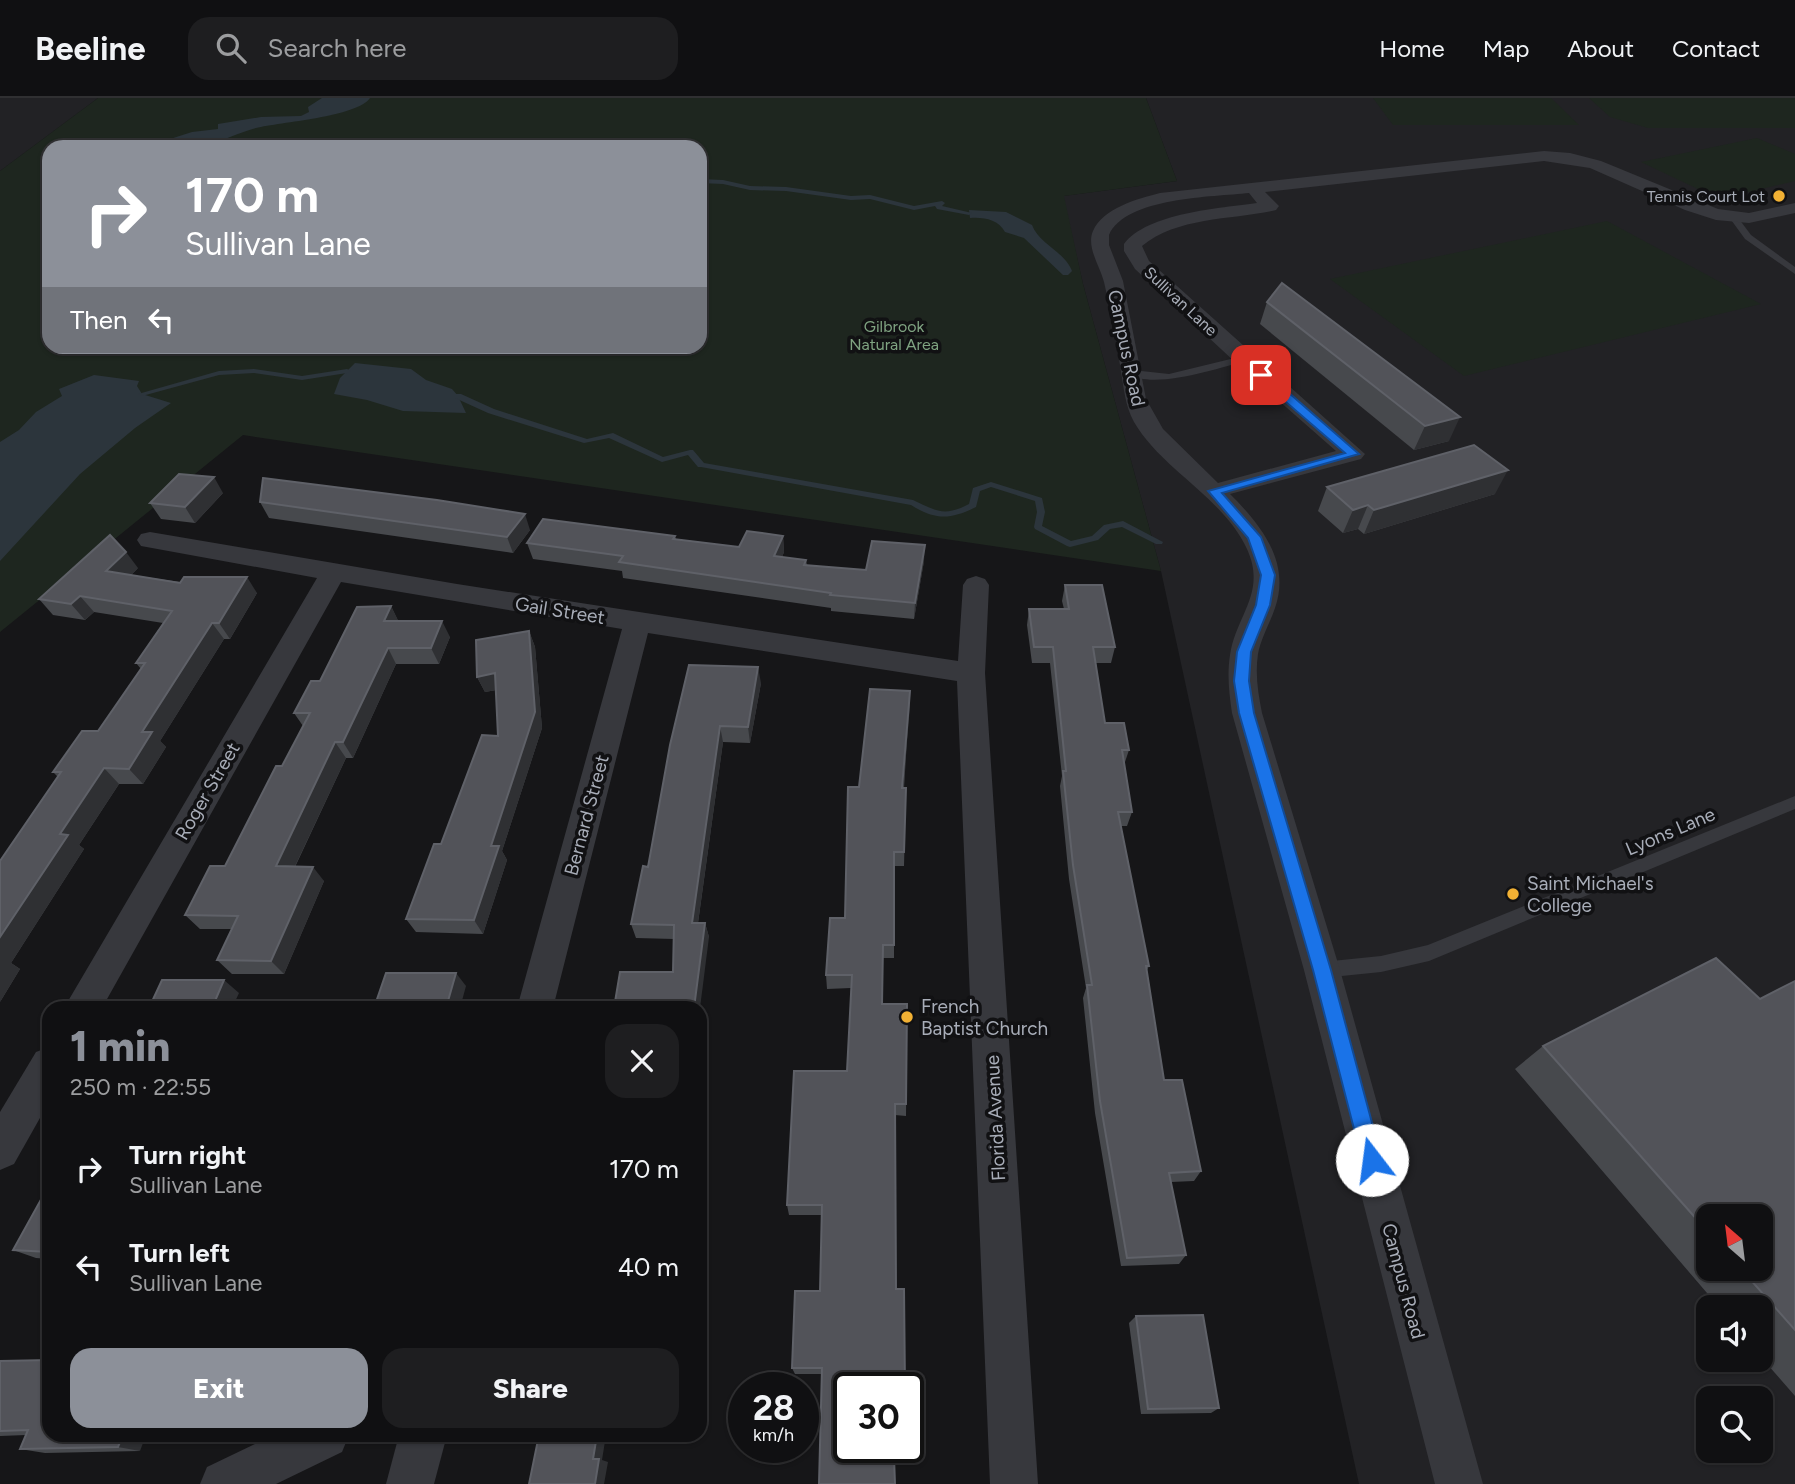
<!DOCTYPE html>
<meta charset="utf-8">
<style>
body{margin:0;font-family:Figtree,sans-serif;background:#1e1e20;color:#f1f3f6;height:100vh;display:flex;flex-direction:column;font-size:26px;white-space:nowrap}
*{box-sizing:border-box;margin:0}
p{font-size:23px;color:#9c9d9f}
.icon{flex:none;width:38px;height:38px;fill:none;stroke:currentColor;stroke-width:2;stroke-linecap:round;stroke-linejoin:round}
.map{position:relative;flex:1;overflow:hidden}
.details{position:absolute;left:42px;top:903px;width:665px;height:441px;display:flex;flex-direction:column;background:#101012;border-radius:21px;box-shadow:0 2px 5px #0004,0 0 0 2px #303032}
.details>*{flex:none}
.banner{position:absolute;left:42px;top:42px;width:665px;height:214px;border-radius:21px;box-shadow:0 2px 5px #0004,0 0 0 2px #303032;background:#8c9099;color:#fff;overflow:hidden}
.needle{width:46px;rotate:332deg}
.fabs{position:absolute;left:1696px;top:1106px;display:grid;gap:14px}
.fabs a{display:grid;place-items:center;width:77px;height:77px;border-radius:14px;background:#101012;box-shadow:0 2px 5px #0004,0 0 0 2px #303032;font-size:35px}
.speed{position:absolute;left:728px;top:1274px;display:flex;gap:14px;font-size:35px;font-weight:700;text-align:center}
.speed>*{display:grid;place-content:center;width:91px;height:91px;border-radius:50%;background:#101012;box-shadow:0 2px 5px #0004,0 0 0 2px #303032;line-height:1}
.speed small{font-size:18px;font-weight:400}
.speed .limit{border:4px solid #111;border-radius:10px;background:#fff;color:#111}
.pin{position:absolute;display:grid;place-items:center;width:60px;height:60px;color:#fff;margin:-30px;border-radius:14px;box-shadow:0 4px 10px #0006}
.me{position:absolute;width:77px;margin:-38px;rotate:345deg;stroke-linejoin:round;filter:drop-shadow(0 0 5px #0008)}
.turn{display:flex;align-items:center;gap:24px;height:147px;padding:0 28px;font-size:32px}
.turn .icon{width:91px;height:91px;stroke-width:2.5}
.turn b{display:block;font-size:49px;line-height:60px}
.then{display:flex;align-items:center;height:66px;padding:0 28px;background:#0003;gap:14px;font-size:26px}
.round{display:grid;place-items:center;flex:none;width:74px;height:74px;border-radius:21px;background:#1e1e20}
.head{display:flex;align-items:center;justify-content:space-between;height:119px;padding:0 28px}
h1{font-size:42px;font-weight:800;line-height:52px;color:#8c9099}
.primary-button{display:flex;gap:14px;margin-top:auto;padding:14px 28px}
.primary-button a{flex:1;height:80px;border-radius:21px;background:#8c9099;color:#fff;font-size:28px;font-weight:800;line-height:80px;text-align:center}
.primary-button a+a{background:#1e1e20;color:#f1f3f6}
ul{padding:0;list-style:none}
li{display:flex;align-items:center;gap:21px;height:98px;padding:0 28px}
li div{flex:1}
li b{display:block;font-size:26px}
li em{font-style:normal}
header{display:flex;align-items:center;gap:42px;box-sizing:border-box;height:98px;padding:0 35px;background:#101012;border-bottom:2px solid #303032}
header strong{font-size:33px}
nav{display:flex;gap:38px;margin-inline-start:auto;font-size:24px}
.search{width:490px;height:63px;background:#1e1e20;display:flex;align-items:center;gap:18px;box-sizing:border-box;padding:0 24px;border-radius:21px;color:#9c9d9f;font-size:26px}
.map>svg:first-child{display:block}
</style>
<header>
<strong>Beeline</strong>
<div class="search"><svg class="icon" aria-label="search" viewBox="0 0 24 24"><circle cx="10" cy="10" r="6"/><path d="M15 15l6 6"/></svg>Search here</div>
<nav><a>Home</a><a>Map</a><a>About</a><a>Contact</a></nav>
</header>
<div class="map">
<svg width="1795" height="1386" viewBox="0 0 1795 1386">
<rect width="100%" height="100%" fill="#161618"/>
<!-- built -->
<g fill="#222225" fill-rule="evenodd">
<path d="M 0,0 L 98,0 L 0,73 Z"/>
<path d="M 1146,0 L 1795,0 L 1795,1386 L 1359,1386 L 1161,473 L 1083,186 L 1063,98 L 1177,83 ZM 1708,1118 L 1760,1118 L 1760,1171 L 1708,1171 ZM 1708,1209 L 1760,1209 L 1760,1262 L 1708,1262 ZM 1708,1300 L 1760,1300 L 1760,1353 L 1708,1353 Z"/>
</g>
<!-- green -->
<g fill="#1e261f" fill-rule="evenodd">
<path d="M 98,0 L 1146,0 L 1177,83 L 1064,98 L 1083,186 L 1161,473 L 243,337 L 0,534 L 0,73 ZM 49,49 L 700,49 L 700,248 L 49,248 Z"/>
<path d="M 1373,0 L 1551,0 L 1579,27 L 1393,27 Z"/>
<path d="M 1589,0 L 1795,0 L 1795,30 L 1648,30 L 1610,19 Z"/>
<path d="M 1757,40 L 1795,56 L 1795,83 L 1719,101 L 1641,64 Z"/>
<path d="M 1607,123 L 1761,206 L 1464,278 L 1330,181 Z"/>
</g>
<!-- water -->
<g fill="#2c353c">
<path d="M 322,0 L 370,0 C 357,19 280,24 256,30 C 238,35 222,43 205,48 C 192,53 171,49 156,49 L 171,44 L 167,42 L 192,34 L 218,31 L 218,26 L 261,19 L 301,18 L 309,14 L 308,9 Z"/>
<path d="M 969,112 L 1006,114 L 1032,127 C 1039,146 1065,154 1072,173 L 1068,177 L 1063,177 L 1024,140 L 1005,134 C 998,121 983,119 970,120 Z"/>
<path d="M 355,265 L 411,271 L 426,282 L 452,291 L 458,298 L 466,315 L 403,313 L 367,302 L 334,296 L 340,280 Z"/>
<path d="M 94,277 L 139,283 L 137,288 L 142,296 L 171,305 L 135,330 L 80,376 L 0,463 L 0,344 L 19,332 L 36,314 L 62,298 L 59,291 Z"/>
</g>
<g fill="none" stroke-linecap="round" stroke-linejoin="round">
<!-- stream -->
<g fill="#2c353c" fill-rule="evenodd">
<path d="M 700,81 L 723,82 L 750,88 L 786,89 L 851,98 L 870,97 L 914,108 L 942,103 L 945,105 L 942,108 L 972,115 L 969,117 L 937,111 L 935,108 L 914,112 L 870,101 L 851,102 L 786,93 L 750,92 L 723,86 L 700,85 Z"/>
<path d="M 254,271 L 302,278 L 347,271 L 351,273 L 347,275 L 302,282 L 254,275 L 219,277 L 142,298 L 138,296 L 219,273 Z"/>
<path d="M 455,296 L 461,296 L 494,311 L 587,341 L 613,335 L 663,359 L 690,352 L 693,352 L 704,365 L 913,402 C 937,413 944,419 969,406 L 973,390 L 991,384 L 1042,400 L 1045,414 L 1042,428 L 1071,443 L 1092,438 L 1104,427 L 1123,423 L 1163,444 L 1162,446 L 1156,446 L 1122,429 L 1110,431 L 1098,442 L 1070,449 L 1067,448 L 1035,431 L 1034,429 L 1037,414 L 1035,403 L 991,389 L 980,393 L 976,409 C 950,422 935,422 911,407 L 701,369 L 698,369 L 688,357 L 662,364 L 609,340 L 584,345 L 488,315 L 455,300 Z"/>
</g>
<!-- service -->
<g fill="#37383d" fill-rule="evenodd">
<path d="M 1730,117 L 1736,117 L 1751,137 L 1795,169 L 1795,176 L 1745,141 L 1729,119 Z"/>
<path d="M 1243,258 L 1248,261 L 1247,263 C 1217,270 1152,293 1127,275 L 1132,272 L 1169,276 Z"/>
<path d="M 1795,698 L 1795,711 L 1429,863 L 1381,874 L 1322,880 L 1316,878 L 1313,872 L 1316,866 L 1322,864 L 1381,858 L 1428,847 Z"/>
</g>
<!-- minor -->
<g fill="#37383d" fill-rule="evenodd">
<path d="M 1544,53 L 1570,55 L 1601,63 L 1718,111 L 1749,115 L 1795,105 L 1795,115 L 1749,125 L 1716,122 L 1685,112 L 1590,70 L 1544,63 L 1265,94 L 1279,108 L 1276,112 C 1233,122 1178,118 1142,148 L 1149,163 L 1365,356 L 1361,361 L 1230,396 C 1261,427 1291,464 1275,510 C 1270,525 1261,540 1258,556 C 1255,576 1258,595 1262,615 L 1340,872 L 1483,1386 L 1435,1386 L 1304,872 L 1232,615 C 1229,595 1227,577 1230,557 C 1236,517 1267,495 1247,451 C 1223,399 1162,372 1134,324 C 1125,307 1124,291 1121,273 C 1116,243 1111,213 1104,184 C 1100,168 1086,149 1093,133 C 1103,110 1137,101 1160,95 ZM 1249,95 L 1257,105 C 1221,110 1147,115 1124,146 L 1124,153 L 1135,171 L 1236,265 L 1336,353 L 1218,385 L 1163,331 L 1146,301 L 1123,183 L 1109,147 L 1109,137 C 1126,99 1213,99 1249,95 Z"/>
<path d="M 150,434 L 457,486 L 958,563 L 963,487 L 967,481 L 976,478 L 985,481 L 989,487 L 985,575 L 1038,1386 L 990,1386 L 957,583 L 648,535 L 553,910 L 517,910 L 622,531 L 341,484 L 102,910 L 64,910 L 317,480 L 141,448 L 137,442 L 141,436 Z"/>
<path d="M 49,949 L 49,1004 L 14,1066 L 0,1072 L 0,1014 L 36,954 Z"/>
<path d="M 274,1337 L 349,1337 L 342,1354 L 276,1386 L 200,1386 L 207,1369 Z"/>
<path d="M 399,1337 L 447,1337 L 434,1386 L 386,1386 Z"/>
</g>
</g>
<!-- wall -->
<g fill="#47494d" fill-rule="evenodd">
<path d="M 1267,204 L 1449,343 L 1414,352 L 1260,226 Z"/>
<path d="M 1327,389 L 1495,396 L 1364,436 L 1358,431 L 1343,435 L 1318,413 Z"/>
<path d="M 223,395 L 195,425 L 161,421 L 150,405 Z"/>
<path d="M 260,404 L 530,432 L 513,455 L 269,420 Z"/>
<path d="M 675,438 L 676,441 L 739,449 L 783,438 L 784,454 L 782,459 L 806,462 L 807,467 L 866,472 L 924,463 L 914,521 L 831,513 L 831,510 L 623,480 L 622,473 L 533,461 L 527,445 Z"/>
<path d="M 138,470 L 131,477 L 257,495 L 230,541 L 224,541 L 160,643 L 166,649 L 143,686 L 119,686 L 79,747 L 84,751 L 11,865 L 20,871 L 0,904 L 58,679 L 53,674 L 98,633 L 141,571 L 136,565 L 163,525 L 94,514 L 85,522 L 53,517 L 39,501 Z"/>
<path d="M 1065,487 L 1115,549 L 1111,565 L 1096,565 L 1105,625 L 1129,652 L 1124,667 L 1132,714 L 1127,728 L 1121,728 L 1149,868 L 1147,872 L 1164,982 L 1201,1073 L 1194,1083 L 1171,1084 L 1186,1157 L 1179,1166 L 1121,1168 L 1095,1015 L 1083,900 L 1086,890 L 1069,781 L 1060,688 L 1062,678 L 1050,565 L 1032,565 L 1027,527 L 1029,511 L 1064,511 L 1062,503 Z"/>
<path d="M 391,508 L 398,523 L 450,539 L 439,566 L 396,566 L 353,660 L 346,660 L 295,769 L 324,783 L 284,876 L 232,876 L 217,862 L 232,831 L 200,831 L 185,817 L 225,768 L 282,668 L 303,628 L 294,615 L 320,583 Z"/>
<path d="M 529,533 L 535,549 L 542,630 L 502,753 L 507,762 L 483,836 L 416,834 L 406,821 L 441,746 L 498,638 L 496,592 L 485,594 L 477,579 Z"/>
<path d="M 761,585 L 750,645 L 723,644 L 698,825 L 705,825 L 709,839 L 673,874 L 674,841 L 636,840 L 631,826 L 648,769 L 670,647 Z"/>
<path d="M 910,593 L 904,690 L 906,690 L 904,768 L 894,768 L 894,860 L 883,860 L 883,906 L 907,906 L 906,1018 L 895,1017 L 896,1191 L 905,1362 L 894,1362 L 822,1276 L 795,1276 L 792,1270 L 820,1193 L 822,1117 L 789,1117 L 787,1107 L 847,973 L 851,890 L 827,891 L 826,877 L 845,820 L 859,689 Z"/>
<path d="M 1795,883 L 1795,1298 L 1760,1258 L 1760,1209 L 1719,1209 L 1515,971 L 1543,948 L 1760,901 ZM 1708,1118 L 1760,1171 L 1708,1171 Z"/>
<path d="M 49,1087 L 49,1161 L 36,1160 L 13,1152 Z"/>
<path d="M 1136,1218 L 1219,1310 L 1211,1315 L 1141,1316 L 1129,1225 Z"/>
<path d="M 0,1263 L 140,1353 L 45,1355 L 20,1351 L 26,1337 L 0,1338 Z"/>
</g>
<!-- shaded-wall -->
<g fill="#2f3033">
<path d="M 1460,319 L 1449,343 L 1414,352 L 1425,328 Z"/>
<path d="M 1508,372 L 1495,396 L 1364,436 L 1374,412 Z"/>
<path d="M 214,379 L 223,395 L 195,425 L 185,409 Z"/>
<path d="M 1368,407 L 1358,431 L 1343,435 L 1353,412 Z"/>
<path d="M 525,416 L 530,432 L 513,455 L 507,439 Z"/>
<path d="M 783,438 L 784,454 L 776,474 L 774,458 Z"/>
<path d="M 925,447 L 924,463 L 914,521 L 915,505 Z"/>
<path d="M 126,454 L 138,470 L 119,489 L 106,473 Z"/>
<path d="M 247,479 L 257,495 L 230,541 L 219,525 Z"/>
<path d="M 80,498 L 94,514 L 85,522 L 71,506 Z"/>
<path d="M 391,508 L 399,524 L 384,523 Z"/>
<path d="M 442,523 L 450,539 L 439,566 L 431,550 Z"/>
<path d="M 212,525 L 224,541 L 160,643 L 166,649 L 143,686 L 129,671 L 142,634 Z"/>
<path d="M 529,533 L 535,549 L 542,630 L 502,753 L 507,762 L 483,836 L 474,822 L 491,748 Z"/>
<path d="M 388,550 L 396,566 L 353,660 L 343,644 Z"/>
<path d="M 758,569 L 761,585 L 750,645 L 748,629 Z"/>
<path d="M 495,575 L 502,591 L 485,594 L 477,579 Z"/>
<path d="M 910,593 L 910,608 L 902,705 L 902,690 Z"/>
<path d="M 720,628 L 723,644 L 696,839 L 692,825 Z"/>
<path d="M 335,644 L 346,660 L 288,783 L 276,768 Z"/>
<path d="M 104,670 L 119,686 L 79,747 L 84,751 L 11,865 L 20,871 L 0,904 L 0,839 L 60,736 Z"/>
<path d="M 313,769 L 324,783 L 284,876 L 271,863 Z"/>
<path d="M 705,825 L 709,839 L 700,910 L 694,910 Z"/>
<path d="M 456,875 L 466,888 L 460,910 L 446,910 Z"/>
<path d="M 224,882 L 239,895 L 232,910 L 212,910 Z"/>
<path d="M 123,1337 L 146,1337 L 140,1353 L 118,1349 Z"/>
<path d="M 597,1337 L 606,1337 L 602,1362 L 608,1364 L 604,1386 L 595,1386 L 593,1361 Z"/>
</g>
<!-- building -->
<g fill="#525359" stroke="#5f6168" stroke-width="2">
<path d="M 1282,185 L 1460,319 L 1425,328 L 1267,204 Z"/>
<path d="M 1474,347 L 1508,372 L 1374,412 L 1368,407 L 1353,412 L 1327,389 Z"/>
<path d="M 179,376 L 214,379 L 185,409 L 150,405 Z"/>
<path d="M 263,380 L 437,402 L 525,416 L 507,439 L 260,404 Z"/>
<path d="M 543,421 L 675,438 L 673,441 L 739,449 L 747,433 L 783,438 L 774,458 L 806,462 L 804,467 L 866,472 L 872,443 L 925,447 L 915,505 L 830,497 L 831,495 L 619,464 L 623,458 L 527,445 Z"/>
<path d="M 110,437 L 126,454 L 106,473 L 180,485 L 184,479 L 247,479 L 219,525 L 212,525 L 142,634 L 152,634 L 129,671 L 104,670 L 60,736 L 68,737 L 0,839 L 0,763 L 61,674 L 53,674 L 82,633 L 98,633 L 145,565 L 136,565 L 172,513 L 80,498 L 71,506 L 39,501 Z"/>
<path d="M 1065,487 L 1102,487 L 1115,549 L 1093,549 L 1105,625 L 1124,625 L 1129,652 L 1122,652 L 1132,714 L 1118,714 L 1149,868 L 1146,868 L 1164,982 L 1182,982 L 1201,1073 L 1169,1075 L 1186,1157 L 1127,1160 L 1100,1003 L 1087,887 L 1092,887 L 1073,767 L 1063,673 L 1066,673 L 1053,549 L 1034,549 L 1029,511 L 1069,511 Z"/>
<path d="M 391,508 L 384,523 L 442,523 L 431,550 L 388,550 L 343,644 L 335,644 L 276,768 L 313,769 L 271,863 L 217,862 L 238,818 L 185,817 L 210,768 L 225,768 L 276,668 L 282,668 L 310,615 L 294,615 L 311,583 L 320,583 L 357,509 Z"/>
<path d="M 529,533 L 535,614 L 491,748 L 499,748 L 474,822 L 406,821 L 434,746 L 441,746 L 482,637 L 498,638 L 495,575 L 477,579 L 476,542 Z"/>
<path d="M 689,567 L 758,569 L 748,629 L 720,628 L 692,825 L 705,825 L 694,910 L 614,910 L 620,874 L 673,874 L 674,827 L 631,826 L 643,768 L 648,769 L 670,647 Z"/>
<path d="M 870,591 L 910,593 L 902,690 L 906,690 L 904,754 L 894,754 L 894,847 L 883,847 L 882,906 L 907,906 L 906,1006 L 895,1006 L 896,1191 L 904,1191 L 905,1290 L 849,1290 L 849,1349 L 905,1349 L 905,1359 L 894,1359 L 895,1386 L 819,1386 L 822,1270 L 792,1270 L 795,1193 L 820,1193 L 822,1107 L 787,1107 L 794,973 L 847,973 L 852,877 L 826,877 L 830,820 L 845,820 L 848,689 L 859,689 Z"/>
<path d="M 1716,860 L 1760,901 L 1795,883 L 1795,1232 L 1741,1171 L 1760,1171 L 1760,1118 L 1708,1118 L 1708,1134 L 1543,948 Z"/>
<path d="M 386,875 L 456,875 L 446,910 L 374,910 Z"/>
<path d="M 162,882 L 224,882 L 212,910 L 149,910 Z"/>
<path d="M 49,1087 L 49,1154 L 13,1152 Z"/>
<path d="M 1203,1217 L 1219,1310 L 1148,1311 L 1136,1218 Z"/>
<path d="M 49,1262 L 49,1337 L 123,1337 L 118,1349 L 20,1351 L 28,1332 L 0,1333 L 0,1263 Z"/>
<path d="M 539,1337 L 597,1337 L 593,1361 L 599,1361 L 595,1386 L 529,1386 Z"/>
</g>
<!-- route -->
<path fill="#1a73e8" stroke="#114b97" stroke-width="2" d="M 1257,274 L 1265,274 L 1359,356 L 1222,395 L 1261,439 L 1275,477 L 1270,507 L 1251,554 L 1249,583 L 1254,615 L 1331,872 L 1382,1062 L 1379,1069 L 1372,1072 L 1365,1069 L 1362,1062 L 1313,872 L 1239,615 L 1234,583 L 1237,554 L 1256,507 L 1261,477 L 1248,440 L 1208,393 L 1345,355 L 1257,279 Z"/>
<!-- markers -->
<g fill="#f2b134" stroke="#111113" stroke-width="2.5">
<circle cx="1779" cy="98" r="7"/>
<circle cx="1513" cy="796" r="7"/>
<circle cx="907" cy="919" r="7"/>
</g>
<g text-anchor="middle" stroke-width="7" stroke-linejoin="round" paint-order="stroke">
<!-- far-poi labels -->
<g font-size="16" fill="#a8adb8" stroke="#111113" text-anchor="end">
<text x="1765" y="104">Tennis Court Lot</text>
</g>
<!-- far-street labels -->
<g font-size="16" fill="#a8adb8" stroke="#111113">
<text transform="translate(1181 203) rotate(43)" y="6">Sullivan Lane</text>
</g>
<!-- far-park labels -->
<g font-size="16" fill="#7fa381" stroke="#111113">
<text x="894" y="234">Gilbrook<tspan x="894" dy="18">Natural Area</tspan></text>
</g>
<!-- street labels -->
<g font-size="19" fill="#a8adb8" stroke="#111113">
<text transform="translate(1127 250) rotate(78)" y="7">Campus Road</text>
<text transform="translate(560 512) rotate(9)" y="7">Gail Street</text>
<text transform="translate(207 693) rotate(-60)" y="7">Roger Street</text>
<text transform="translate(586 717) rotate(-75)" y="7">Bernard Street</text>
<text transform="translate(1670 733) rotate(-23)" y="7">Lyons Lane</text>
<text transform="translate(995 1020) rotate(-93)" y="7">Florida Avenue</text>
<text transform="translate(1404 1183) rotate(75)" y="7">Campus Road</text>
</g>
<!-- poi labels -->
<g font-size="19" fill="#a8adb8" stroke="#111113" text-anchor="start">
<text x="1527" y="792">Saint Michael's<tspan x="1527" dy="22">College</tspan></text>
<text x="921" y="915">French<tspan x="921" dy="22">Baptist Church</tspan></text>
</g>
</g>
</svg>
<div class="fabs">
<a><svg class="needle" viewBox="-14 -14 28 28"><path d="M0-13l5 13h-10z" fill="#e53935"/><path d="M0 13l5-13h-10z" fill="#9c9d9f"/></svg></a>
<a><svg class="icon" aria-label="sound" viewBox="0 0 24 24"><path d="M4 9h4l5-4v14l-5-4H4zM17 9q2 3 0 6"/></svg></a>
<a><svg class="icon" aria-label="search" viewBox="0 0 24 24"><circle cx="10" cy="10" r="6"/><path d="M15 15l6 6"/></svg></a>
</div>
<div class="speed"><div>28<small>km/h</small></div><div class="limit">30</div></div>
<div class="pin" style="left:1261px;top:277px;background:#d93025"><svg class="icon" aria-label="arrive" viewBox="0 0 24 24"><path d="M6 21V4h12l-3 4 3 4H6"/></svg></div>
<svg class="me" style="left:1372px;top:1062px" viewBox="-20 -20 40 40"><circle r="19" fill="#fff"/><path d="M0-13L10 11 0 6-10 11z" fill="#1a73e8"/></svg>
<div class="banner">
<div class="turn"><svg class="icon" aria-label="right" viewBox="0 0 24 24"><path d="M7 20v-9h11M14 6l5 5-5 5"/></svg><div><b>170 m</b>Sullivan Lane</div></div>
<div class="then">Then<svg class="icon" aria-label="left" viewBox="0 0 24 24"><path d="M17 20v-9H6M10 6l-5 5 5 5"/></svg></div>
</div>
<section class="details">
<div class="head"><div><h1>1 min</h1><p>250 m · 22:55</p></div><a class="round"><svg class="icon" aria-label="close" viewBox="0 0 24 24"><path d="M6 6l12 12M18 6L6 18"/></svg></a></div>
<ul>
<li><svg class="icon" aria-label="right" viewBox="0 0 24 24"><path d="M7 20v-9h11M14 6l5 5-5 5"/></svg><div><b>Turn right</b><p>Sullivan Lane</p></div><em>170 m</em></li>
<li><svg class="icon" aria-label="left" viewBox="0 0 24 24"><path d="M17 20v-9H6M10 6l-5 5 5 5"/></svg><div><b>Turn left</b><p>Sullivan Lane</p></div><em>40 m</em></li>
</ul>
<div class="primary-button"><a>Exit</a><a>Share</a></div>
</section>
</div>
